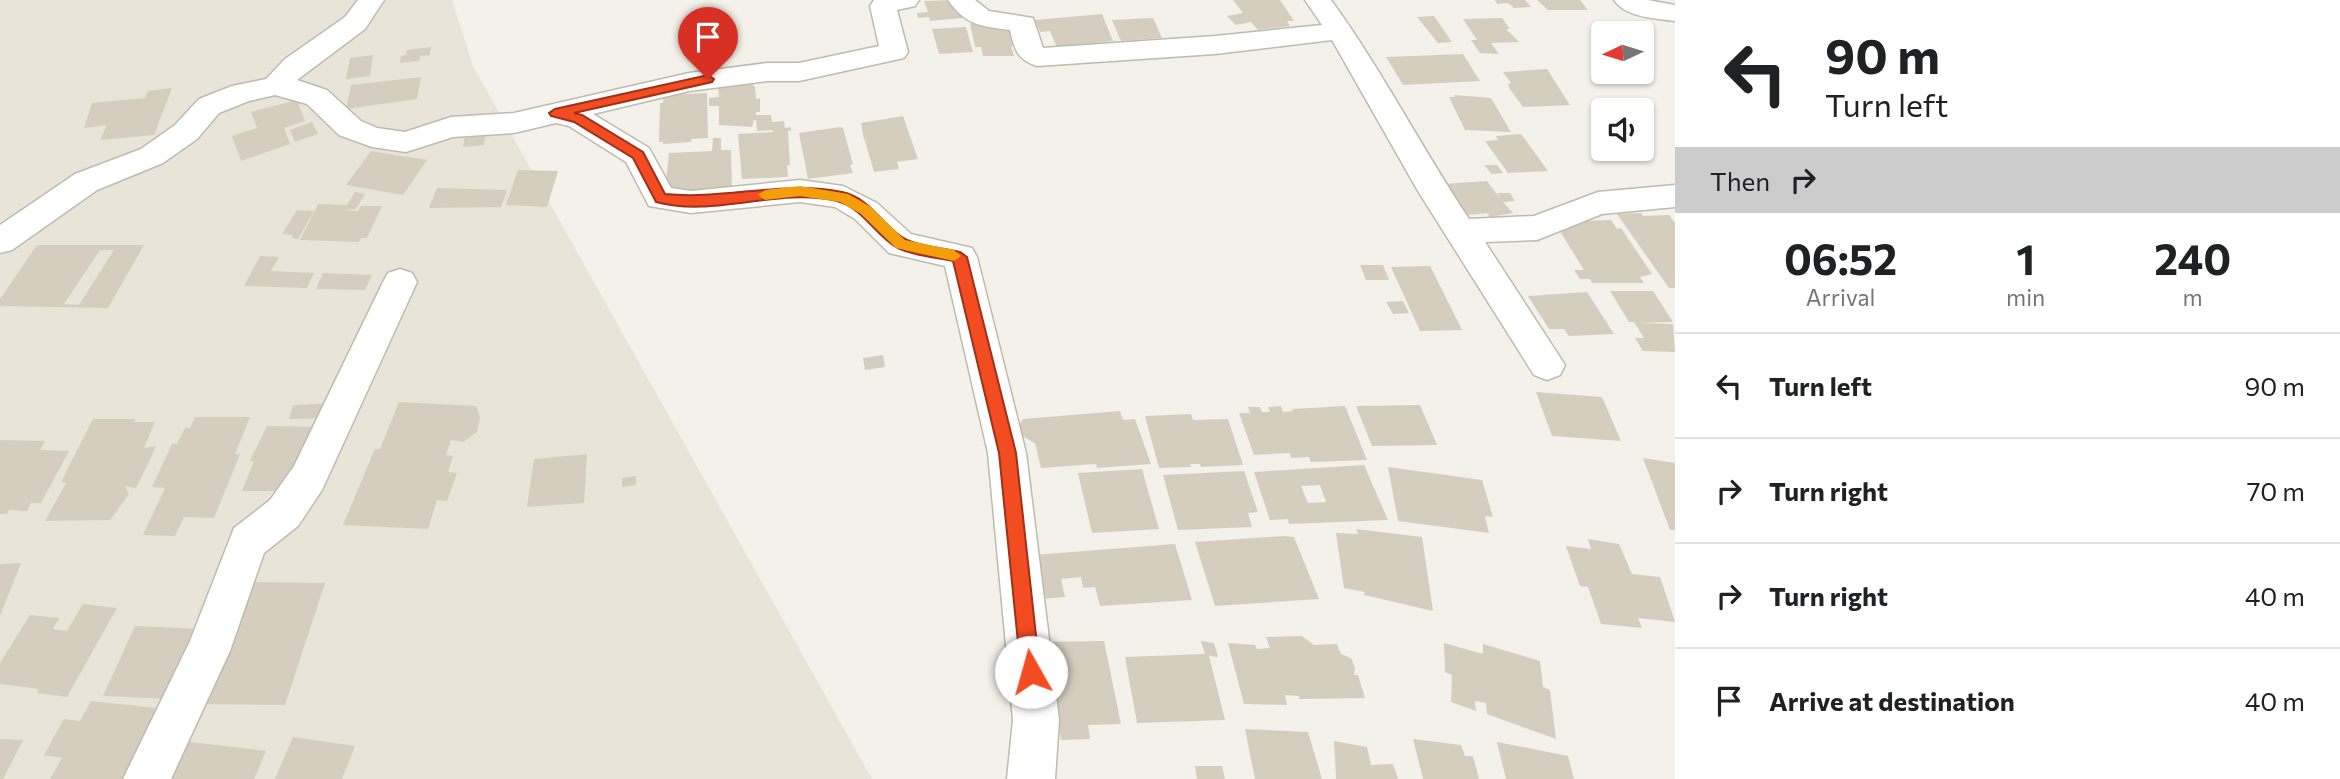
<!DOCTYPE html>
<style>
body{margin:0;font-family:Commissioner,sans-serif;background:#f6f6f6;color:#202124;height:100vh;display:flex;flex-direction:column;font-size:26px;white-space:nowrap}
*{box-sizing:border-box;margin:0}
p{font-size:23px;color:#757577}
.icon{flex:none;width:38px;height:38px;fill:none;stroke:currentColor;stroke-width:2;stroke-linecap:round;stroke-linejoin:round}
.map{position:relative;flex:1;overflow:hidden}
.details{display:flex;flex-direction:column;background:#fff;width:665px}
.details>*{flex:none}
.banner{background:#fff;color:#202124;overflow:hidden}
.needle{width:46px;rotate:266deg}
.buttons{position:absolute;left:1591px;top:21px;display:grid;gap:14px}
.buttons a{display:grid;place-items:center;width:63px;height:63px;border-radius:7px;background:#fff;box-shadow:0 2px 5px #0004;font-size:35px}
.pin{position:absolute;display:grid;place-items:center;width:60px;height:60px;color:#fff;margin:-72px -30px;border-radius:50% 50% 50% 0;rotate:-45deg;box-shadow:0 0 7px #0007}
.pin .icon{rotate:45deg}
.me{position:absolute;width:77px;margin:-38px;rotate:353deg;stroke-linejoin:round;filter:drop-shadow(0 0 5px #0008)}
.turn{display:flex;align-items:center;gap:24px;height:147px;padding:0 35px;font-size:32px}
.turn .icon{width:91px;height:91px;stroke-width:2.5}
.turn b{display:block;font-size:49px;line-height:60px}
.then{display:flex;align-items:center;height:66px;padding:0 35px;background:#0003;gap:14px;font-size:26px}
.eta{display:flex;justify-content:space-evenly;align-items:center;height:119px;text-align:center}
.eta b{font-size:42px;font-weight:700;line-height:49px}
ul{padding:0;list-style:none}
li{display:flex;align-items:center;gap:21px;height:105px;padding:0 35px;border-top:2px solid #e0e0e0}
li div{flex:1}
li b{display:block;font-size:26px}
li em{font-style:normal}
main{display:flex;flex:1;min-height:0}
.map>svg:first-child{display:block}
</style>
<main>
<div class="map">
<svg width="1675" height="779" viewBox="0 0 1675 779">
<rect width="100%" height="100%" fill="#f4f1ea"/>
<!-- residential -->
<path fill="#e8e4d8" d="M 0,0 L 452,0 L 473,66 L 872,779 L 0,779 Z"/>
<!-- building -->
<g fill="#d5cebf" fill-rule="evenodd">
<path d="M 955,0 L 963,18 L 930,21 L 929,17 L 918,18 L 917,13 L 928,12 L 924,1 Z"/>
<path d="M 1233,0 L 1280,0 L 1294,21 L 1287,21 L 1290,26 L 1258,30 L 1251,22 L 1236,25 L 1227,16 L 1243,13 Z"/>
<path d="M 1495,0 L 1525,0 L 1531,7 L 1514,8 L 1508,3 L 1497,4 Z"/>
<path d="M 1537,0 L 1580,0 L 1588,10 L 1548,10 Z"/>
<path d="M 1102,14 L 1113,41 L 1085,44 L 1087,47 L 1057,48 L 1050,31 L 1040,32 L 1035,20 Z"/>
<path d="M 1434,16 L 1452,42 L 1438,43 L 1417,17 Z"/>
<path d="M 1153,18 L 1162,38 L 1121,41 L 1112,20 Z"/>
<path d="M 1502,18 L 1510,29 L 1506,29 L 1519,42 L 1491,43 L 1499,54 L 1480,53 L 1471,40 L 1477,40 L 1463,19 Z"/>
<path d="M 1015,23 L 1020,46 L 1011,46 L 1014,56 L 983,56 L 981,47 L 975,47 L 970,24 Z"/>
<path d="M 966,27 L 973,52 L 939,54 L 932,29 Z"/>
<path d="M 431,47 L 430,55 L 420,56 L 419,61 L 400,63 L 401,56 L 406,55 L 407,50 Z"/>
<path d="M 1463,54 L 1480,81 L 1403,85 L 1386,57 Z"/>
<path d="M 373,55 L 370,76 L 346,79 L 350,58 Z"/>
<path d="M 1547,69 L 1570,105 L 1523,107 L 1509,88 L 1508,84 L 1511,83 L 1503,72 Z"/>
<path d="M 421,77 L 417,99 L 346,109 L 351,85 Z"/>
<path d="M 752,84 L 755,87 L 756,99 L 760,98 L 760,112 L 756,112 L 756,115 L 771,115 L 772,122 L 784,121 L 785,128 L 791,127 L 791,131 L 788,131 L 790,165 L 787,165 L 788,177 L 742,179 L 738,134 L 773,132 L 773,130 L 757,131 L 756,120 L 754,120 L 752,127 L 719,125 L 719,106 L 709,106 L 709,98 L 719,97 L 718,85 Z"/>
<path d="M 172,88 L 154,135 L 100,140 L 107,125 L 84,128 L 92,103 L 145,98 L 148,91 Z"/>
<path d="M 707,93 L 708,138 L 691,139 L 691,142 L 663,144 L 663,142 L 659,142 L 660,103 L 663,103 L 664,95 Z"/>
<path d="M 1454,95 L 1491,98 L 1511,132 L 1465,130 L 1449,97 L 1455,97 Z"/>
<path d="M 297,100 L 305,121 L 284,128 L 290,144 L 241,161 L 232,136 L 257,128 L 251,112 Z"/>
<path d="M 903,116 L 918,159 L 897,162 L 899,169 L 874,172 L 865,141 L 868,141 L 864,140 L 861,123 Z"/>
<path d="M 312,122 L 318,134 L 295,142 L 290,130 Z"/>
<path d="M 487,127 L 484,145 L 463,147 L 466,129 Z"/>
<path d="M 840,127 L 843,128 L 853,164 L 850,165 L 853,173 L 808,179 L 799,133 Z"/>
<path d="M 1521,134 L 1548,171 L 1508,173 L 1485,141 L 1498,140 L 1496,136 Z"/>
<path d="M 713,138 L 721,138 L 721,150 L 731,150 L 732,189 L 665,192 L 669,153 L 712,151 Z"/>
<path d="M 371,151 L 427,160 L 403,195 L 346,185 Z"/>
<path d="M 1484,165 L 1497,165 L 1503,173 L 1492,174 Z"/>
<path d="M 518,170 L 558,171 L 547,207 L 506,205 Z"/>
<path d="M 1487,181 L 1501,200 L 1497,193 L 1510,193 L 1515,201 L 1503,202 L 1513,213 L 1490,217 L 1487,213 L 1467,215 L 1443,184 Z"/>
<path d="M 437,188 L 507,190 L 501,207 L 429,208 Z"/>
<path d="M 355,192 L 365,194 L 356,209 L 343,210 L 358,211 L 361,206 L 382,206 L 367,238 L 361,238 L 359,242 L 300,240 L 318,204 L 347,205 Z"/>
<path d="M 297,210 L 314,211 L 298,239 L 292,238 L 293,235 L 282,234 Z"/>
<path d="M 1641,213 L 1643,216 L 1669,215 L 1675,223 L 1675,288 L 1669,288 L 1617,214 Z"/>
<path d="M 1611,220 L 1617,229 L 1621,228 L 1652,274 L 1640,277 L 1644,283 L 1592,283 L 1590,279 L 1580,279 L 1574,270 L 1584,270 L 1558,228 L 1571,221 Z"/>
<path d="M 37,245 L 144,245 L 108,308 L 0,306 L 0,299 ZM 100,250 L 114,250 L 79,305 L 64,304 Z"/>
<path d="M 260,256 L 279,257 L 271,271 L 314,273 L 307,288 L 244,286 Z"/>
<path d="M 1360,265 L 1383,265 L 1389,280 L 1366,280 Z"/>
<path d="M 1430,266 L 1462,330 L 1420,331 L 1391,267 Z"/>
<path d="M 323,273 L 372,275 L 365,290 L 316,289 Z"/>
<path d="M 1610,291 L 1653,291 L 1673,322 L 1638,323 L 1673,324 L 1675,352 L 1643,351 L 1635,338 L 1644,338 L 1634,322 L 1629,322 Z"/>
<path d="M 1587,292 L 1614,334 L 1569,336 L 1564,329 L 1549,329 L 1528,296 Z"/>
<path d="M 1403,301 L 1409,313 L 1393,314 L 1386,302 Z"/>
<path d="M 883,355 L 885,367 L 865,370 L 863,358 Z"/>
<path d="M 1536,392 L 1602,397 L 1621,441 L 1552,436 Z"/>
<path d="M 399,402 L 476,406 L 480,417 L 477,432 L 463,442 L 451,440 L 446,455 L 453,456 L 448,472 L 457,473 L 447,501 L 437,500 L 428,529 L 343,525 L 375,449 L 380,449 Z"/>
<path d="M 337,403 L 332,418 L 289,419 L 293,405 Z"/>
<path d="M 1420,405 L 1437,445 L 1372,446 L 1356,406 Z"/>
<path d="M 1281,406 L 1283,412 L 1293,411 L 1292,409 L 1345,406 L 1367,460 L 1311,462 L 1309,457 L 1291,458 L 1290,453 L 1254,455 L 1239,413 L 1250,413 L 1248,407 L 1260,407 L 1262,412 L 1270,412 L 1268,407 Z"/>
<path d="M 1120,411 L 1123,420 L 1135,419 L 1151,464 L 1097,468 L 1096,464 L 1041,468 L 1035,443 L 1020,435 L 1018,427 L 1023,419 Z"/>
<path d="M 1191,414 L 1193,420 L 1228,419 L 1243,465 L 1201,467 L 1200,464 L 1190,464 L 1191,467 L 1159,468 L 1145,416 Z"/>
<path d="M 195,417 L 250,417 L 235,454 L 240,454 L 214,518 L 184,517 L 175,536 L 143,535 L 165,488 L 152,487 L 172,444 L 177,444 L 185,428 L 190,428 Z"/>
<path d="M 93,419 L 135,419 L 134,422 L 155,422 L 144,448 L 156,446 L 147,466 L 136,488 L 125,486 L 129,494 L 110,520 L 45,521 L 66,483 L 61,482 Z"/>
<path d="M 267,426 L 327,427 L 297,491 L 242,491 L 254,461 L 250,461 Z"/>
<path d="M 0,440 L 45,441 L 40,450 L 69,451 L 41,503 L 31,503 L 27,511 L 9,510 L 7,514 L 0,514 Z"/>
<path d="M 587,454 L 584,503 L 527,507 L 534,459 Z"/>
<path d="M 1643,458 L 1675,463 L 1675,530 L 1670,530 Z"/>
<path d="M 1364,465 L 1388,520 L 1289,524 L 1288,519 L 1270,520 L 1254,472 ZM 1320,485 L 1326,502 L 1308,503 L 1301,486 Z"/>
<path d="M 1388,467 L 1482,480 L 1493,517 L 1485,516 L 1489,533 L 1398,521 Z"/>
<path d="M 1142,469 L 1159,529 L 1092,533 L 1078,473 Z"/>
<path d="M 1244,471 L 1258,512 L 1248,513 L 1252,527 L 1178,530 L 1163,475 Z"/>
<path d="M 636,476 L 636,485 L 622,487 L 622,478 Z"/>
<path d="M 1356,529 L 1422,537 L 1433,611 L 1364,595 L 1365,592 L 1344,588 L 1336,533 L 1358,534 Z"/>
<path d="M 1284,536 L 1294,537 L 1319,599 L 1215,606 L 1195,542 Z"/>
<path d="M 1588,539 L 1619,544 L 1632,574 L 1660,577 L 1675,622 L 1638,618 L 1642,628 L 1601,624 L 1588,587 L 1580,586 L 1566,546 L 1591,549 Z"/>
<path d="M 1175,544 L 1192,600 L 1100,606 L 1095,587 L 1083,588 L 1081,577 L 1061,579 L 1065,597 L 1029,600 L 1020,556 Z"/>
<path d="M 21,563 L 0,616 L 0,564 Z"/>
<path d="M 246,582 L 325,583 L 285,705 L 198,704 Z"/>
<path d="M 83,604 L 117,608 L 67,697 L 37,693 L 39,689 L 0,684 L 0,663 L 30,615 L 60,618 L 52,629 L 67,631 Z"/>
<path d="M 135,626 L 202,629 L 172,699 L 103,696 Z"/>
<path d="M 1302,636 L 1314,645 L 1337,644 L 1341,654 L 1351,658 L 1355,668 L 1354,675 L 1358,675 L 1365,698 L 1299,699 L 1299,696 L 1285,695 L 1287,705 L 1244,704 L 1228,643 L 1255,645 L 1257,649 L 1270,648 L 1266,637 Z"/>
<path d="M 1104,641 L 1121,724 L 1088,725 L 1090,739 L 1061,740 L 1059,727 L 1053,728 L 1040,642 Z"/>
<path d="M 1201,641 L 1214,643 L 1218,657 L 1209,656 L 1225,720 L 1137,723 L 1125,657 L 1205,654 Z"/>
<path d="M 1444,643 L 1483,654 L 1483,644 L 1540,661 L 1543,687 L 1550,690 L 1556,739 L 1487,714 L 1486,703 L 1475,701 L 1476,711 L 1451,702 L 1452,675 L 1445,672 Z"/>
<path d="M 91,701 L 166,709 L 129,779 L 50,779 L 62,758 L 44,755 L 64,719 L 80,721 Z"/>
<path d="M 1245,729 L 1308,732 L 1322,779 L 1255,779 Z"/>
<path d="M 293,737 L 355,746 L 342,779 L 275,779 Z"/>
<path d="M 0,739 L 23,740 L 3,779 L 0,779 Z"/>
<path d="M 1413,739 L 1461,745 L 1465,756 L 1473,756 L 1479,779 L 1423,779 Z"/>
<path d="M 183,741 L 266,751 L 254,779 L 164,779 Z"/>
<path d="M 1334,741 L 1367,747 L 1371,765 L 1393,764 L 1398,779 L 1336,779 Z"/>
<path d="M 1497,742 L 1568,756 L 1574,779 L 1506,779 Z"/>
<path d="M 1195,766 L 1222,766 L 1225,779 L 1197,779 Z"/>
</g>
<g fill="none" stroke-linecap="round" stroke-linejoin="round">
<!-- street casing -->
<g stroke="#bfbaac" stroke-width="3">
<g id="street">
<path d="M 358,0 L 384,0 L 365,29 L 297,80 L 327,90 L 361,121 L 377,128 L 405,132 L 451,117 L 514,113 L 689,73 L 767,63 L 799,63 L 879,46 L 870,6 L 874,0 L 919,0 L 915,6 L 897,10 L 908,52 L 904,58 L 799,81 L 767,81 L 689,91 L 593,114 L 649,148 L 671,188 L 691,191 L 800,180 L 843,186 L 877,203 L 911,234 L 972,248 L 977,257 L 1026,453 L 1059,720 L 1055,779 L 1007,779 L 1013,720 L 988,453 L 945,266 L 889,253 L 855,219 L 835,207 L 800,202 L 691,213 L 649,206 L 626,162 L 569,126 L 556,123 L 514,133 L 453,137 L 406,152 L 372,147 L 339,135 L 307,104 L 275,95 L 249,101 L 219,113 L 197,139 L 163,163 L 97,190 L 12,250 L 0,253 L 0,225 L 75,174 L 141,149 L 175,125 L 199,99 L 232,86 L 266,79 L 285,59 L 345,17 Z"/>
<path d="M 948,0 L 975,0 L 989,11 L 1033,18 L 1043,48 L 1215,36 L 1322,25 L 1305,0 L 1331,0 C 1382,70 1421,147 1469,219 L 1534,216 L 1598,192 L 1675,185 L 1675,207 L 1602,214 L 1537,240 L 1485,242 L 1565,365 L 1560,375 L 1547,380 L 1534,375 L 1418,191 L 1332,40 L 1215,54 L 1037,66 C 1017,60 1014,48 1010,30 C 981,26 966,26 948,0 Z"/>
<path d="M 1614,0 L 1648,0 L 1675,5 L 1675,21 C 1655,18 1626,18 1614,0 Z"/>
<path d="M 400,269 L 412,273 L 417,282 L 322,490 L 298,526 L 264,553 L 230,651 L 171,779 L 123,779 L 190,641 L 234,528 L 270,500 L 294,466 L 383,282 L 388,273 Z"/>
</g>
</g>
<!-- street -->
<use href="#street" fill="#fff" fill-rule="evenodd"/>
</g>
<!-- route -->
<path fill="#f34b22" stroke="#9e3116" stroke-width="2" d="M 708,75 L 714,79 L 712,82 L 574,113 L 582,115 L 643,152 L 665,194 C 725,200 783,180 842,192 C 872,198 885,230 907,240 C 922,247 943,248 960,252 L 967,257 L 1016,453 L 1040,672 L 1038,679 L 1031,682 L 1024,679 L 1021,672 L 999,453 L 953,261 C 939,258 908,255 896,247 C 875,235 863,208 837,201 C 777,187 715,218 656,202 L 633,158 L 574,122 L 551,116 L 549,113 L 555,109 Z"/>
<!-- slow -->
<path fill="#f59e0b" d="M 800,186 L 848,194 L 871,207 L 905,240 L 954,250 L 961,256 L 954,261 L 896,248 L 861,214 L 840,202 L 800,196 L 765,200 L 758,195 L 765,190 Z"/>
</svg>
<div class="buttons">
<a><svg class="needle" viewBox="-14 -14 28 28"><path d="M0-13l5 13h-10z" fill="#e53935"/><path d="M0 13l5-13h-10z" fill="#757577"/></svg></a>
<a><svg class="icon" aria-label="sound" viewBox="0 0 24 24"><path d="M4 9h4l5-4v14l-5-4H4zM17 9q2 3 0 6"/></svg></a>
</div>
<div class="pin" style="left:708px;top:79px;background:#d93025"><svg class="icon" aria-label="arrive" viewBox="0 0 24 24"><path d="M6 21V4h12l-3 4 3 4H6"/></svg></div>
<svg class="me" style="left:1031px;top:672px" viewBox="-20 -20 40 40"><circle r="19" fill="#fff"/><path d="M0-13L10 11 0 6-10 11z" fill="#f34b22"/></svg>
</div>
<section class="details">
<div class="banner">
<div class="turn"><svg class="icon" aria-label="left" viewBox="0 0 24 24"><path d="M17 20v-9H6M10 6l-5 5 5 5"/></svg><div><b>90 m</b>Turn left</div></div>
<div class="then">Then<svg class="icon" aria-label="right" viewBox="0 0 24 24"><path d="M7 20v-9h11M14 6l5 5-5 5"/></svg></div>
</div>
<div class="eta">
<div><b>06:52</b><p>Arrival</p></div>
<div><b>1</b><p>min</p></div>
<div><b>240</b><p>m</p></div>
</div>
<ul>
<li><svg class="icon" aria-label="left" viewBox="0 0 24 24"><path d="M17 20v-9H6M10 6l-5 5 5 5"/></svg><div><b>Turn left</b></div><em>90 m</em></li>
<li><svg class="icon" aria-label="right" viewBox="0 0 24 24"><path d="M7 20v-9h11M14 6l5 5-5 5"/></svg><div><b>Turn right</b></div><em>70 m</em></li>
<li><svg class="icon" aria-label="right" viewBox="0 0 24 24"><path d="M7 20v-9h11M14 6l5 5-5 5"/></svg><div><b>Turn right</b></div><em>40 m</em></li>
<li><svg class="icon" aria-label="arrive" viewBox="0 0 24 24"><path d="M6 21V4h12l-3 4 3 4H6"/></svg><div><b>Arrive at destination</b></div><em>40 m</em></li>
</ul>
</section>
</main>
